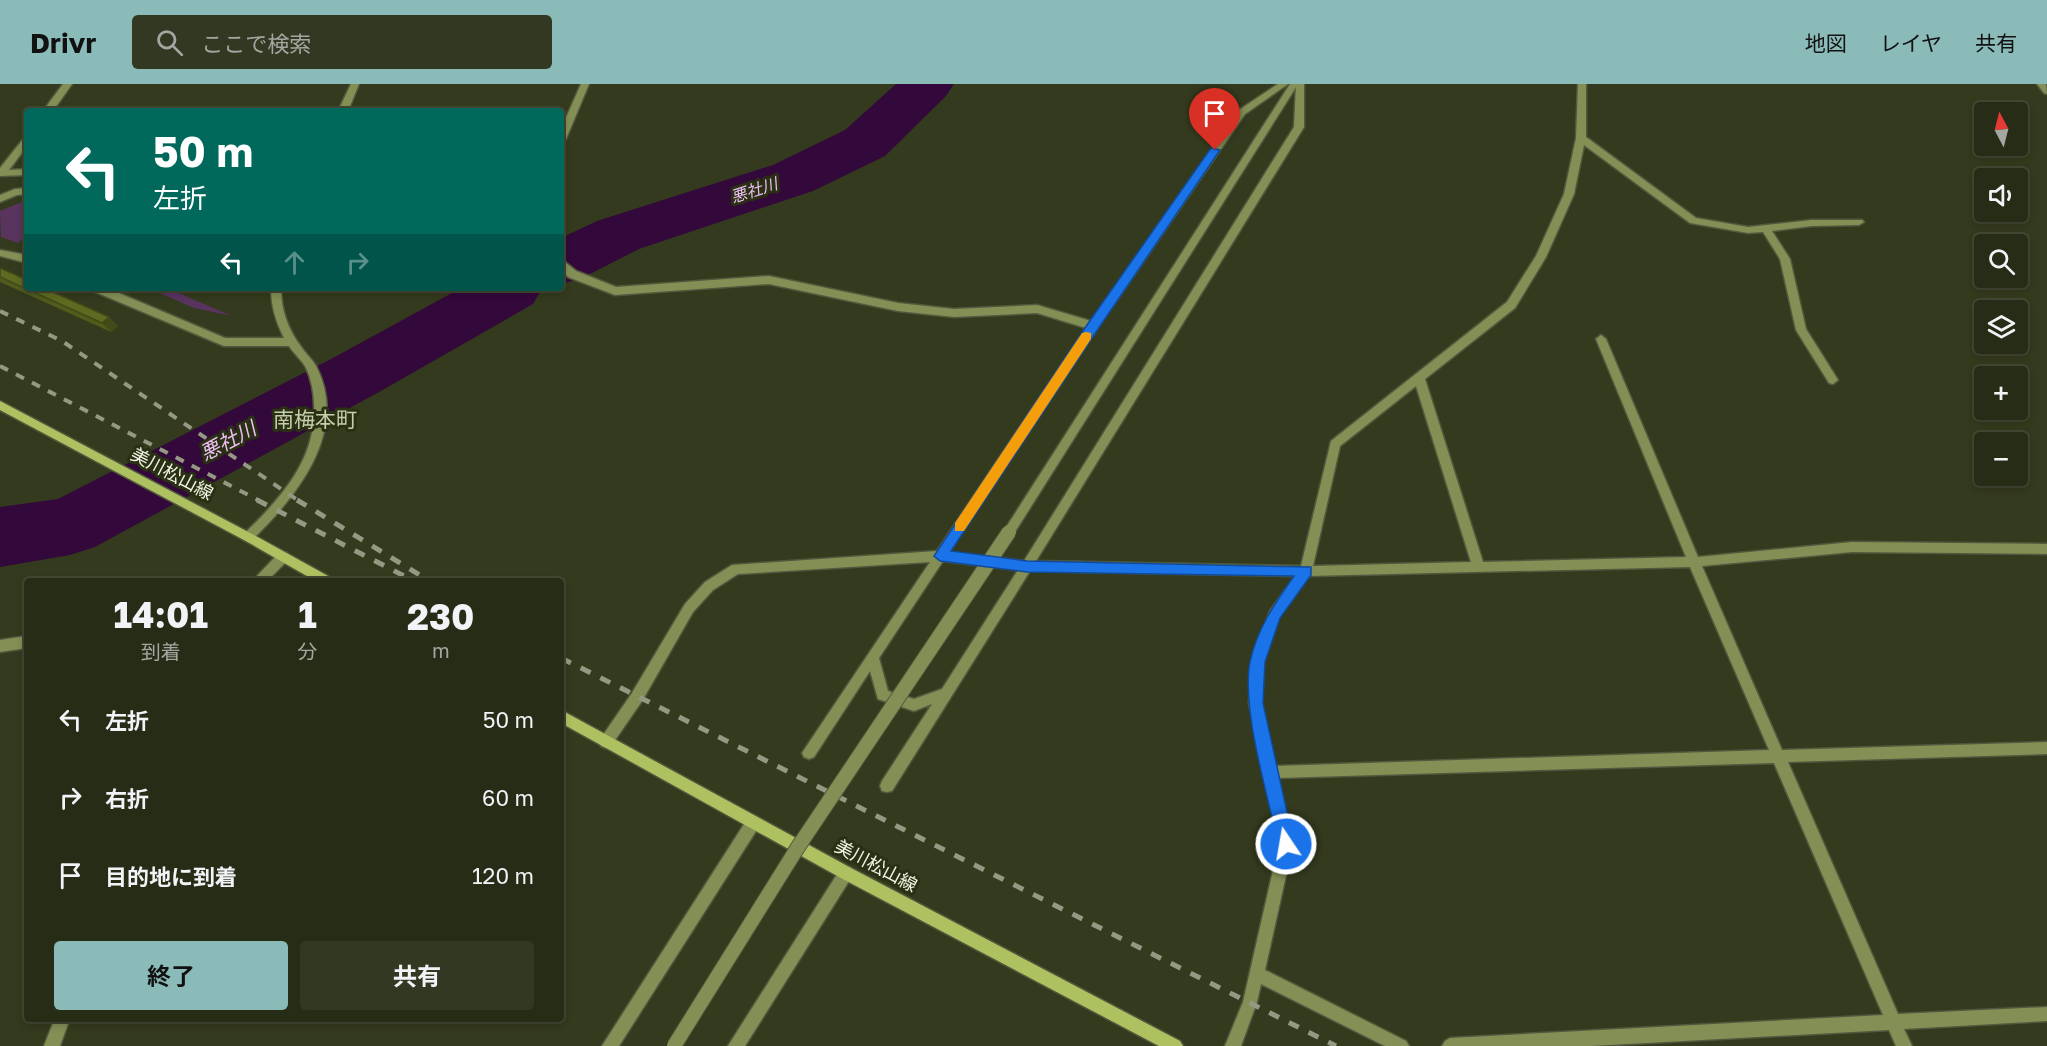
<!DOCTYPE html>
<html lang="ja">
<meta charset="utf-8">
<style>
body{margin:0;font-family:"Golos Text","Noto Sans JP",sans-serif;background:#333823;color:#f1f3f6;height:100vh;display:flex;flex-direction:column;font-size:22px;white-space:nowrap}
*{box-sizing:border-box;margin:0}
p{font-size:20px;color:#a4a7a1}
.icon{flex:none;width:33px;height:33px;fill:none;stroke:currentColor;stroke-width:2;stroke-linecap:round;stroke-linejoin:round}
.map{position:relative;flex:1;overflow:hidden}
.details{position:absolute;left:24px;top:494px;width:540px;height:444px;display:flex;flex-direction:column;background:#272c16;border-radius:6px;box-shadow:0 3px 9px #0003,0 0 0 2px #434835}
.details>*{flex:none}
.hud{position:absolute;left:24px;top:24px;width:540px;height:183px;border-radius:6px;box-shadow:0 3px 9px #0003,0 0 0 2px #434835;background:#00695c;color:#fff;overflow:hidden}
.needle{width:39px;rotate:353deg}
.fabs{position:absolute;left:1974px;top:18px;display:grid;gap:12px}
.fabs a{display:grid;place-items:center;width:54px;height:54px;border-radius:6px;background:#272c16;box-shadow:0 3px 9px #0003,0 0 0 2px #434835;font-size:30px}
.pin{position:absolute;display:grid;place-items:center;width:51px;height:51px;color:#fff;margin:-62px -26px;border-radius:50% 50% 50% 0;rotate:-45deg;box-shadow:0 0 6px #0007}
.pin .icon{rotate:45deg}
.me{position:absolute;width:66px;margin:-33px;rotate:348deg;stroke-linejoin:round;filter:drop-shadow(0 0 4px #0008)}
.turn{display:flex;align-items:center;gap:21px;height:126px;padding:0 30px;font-size:27px}
.turn .icon{width:78px;height:78px;stroke-width:2.5}
.turn b{display:block;font-size:42px;line-height:51px}
.lanes{display:flex;align-items:center;height:57px;padding:0 30px;background:#0003;justify-content:center;gap:30px;direction:ltr}
.lanes .off{opacity:.35}
.eta{display:flex;justify-content:space-evenly;align-items:center;height:102px;text-align:center}
.eta b{font-size:36px;font-weight:700;line-height:42px}
.primary-button{display:flex;gap:12px;margin-top:auto;padding:12px 30px}
.primary-button a{flex:1;height:69px;border-radius:6px;background:#8bbbb9;color:#111;font-size:24px;font-weight:700;line-height:69px;text-align:center}
.primary-button a+a{background:#333823;color:#f1f3f6}
ul{padding:0;list-style:none}
li{display:flex;align-items:center;gap:18px;height:78px;padding:0 30px}
li div{flex:1}
li b{display:block;font-size:22px}
li em{font-style:normal}
header{display:flex;align-items:center;gap:36px;box-sizing:border-box;height:84px;padding:0 30px;background:#8bbbb9;color:#111}
header strong{font-size:28px}
nav{display:flex;gap:33px;margin-inline-start:auto;font-size:21px}
.search{width:420px;height:54px;background:#333823;display:flex;align-items:center;gap:15px;box-sizing:border-box;padding:0 21px;border-radius:6px;color:#a4a7a1;font-size:22px}
.map>svg:first-child{display:block}
</style>
<header>
<strong>Drivr</strong>
<div class="search"><svg class="icon" aria-label="search" viewBox="0 0 24 24"><circle cx="10" cy="10" r="6"/><path d="M15 15l6 6"/></svg>ここで検索</div>
<nav><a>地図</a><a>レイヤ</a><a>共有</a></nav>
</header>
<div class="map">
<svg width="2047" height="962" viewBox="0 0 2047 962">
<rect width="100%" height="100%" fill="#343a1d"/>
<!-- green -->
<g fill="#58345f">
<path d="M 27,116 L 27,150 L 18,159 L 1,153 L 0,127 Z"/>
<path d="M 148,204 L 167,204 L 232,232 L 194,224 Z"/>
</g>
<g fill="none" stroke-linecap="round" stroke-linejoin="round">
<!-- river -->
<g fill="#33083b" fill-rule="evenodd">
<path d="M 896,0 L 954,0 L 946,12 L 885,72 L 813,107 L 639,165 L 582,194 L 561,200 L 561,154 L 597,137 L 773,81 L 845,46 Z"/>
<path d="M 461,204 L 542,204 L 533,220 L 379,308 L 95,463 L 70,471 L 0,483 L 0,423 L 58,415 L 333,274 Z"/>
</g>
<!-- minor casing -->
<g stroke="#52583d" stroke-width="3">
<g id="minor">
<path d="M 63,0 L 72,0 L 53,27 L 43,27 Z"/>
<path d="M 351,0 L 359,0 L 348,27 L 338,27 Z"/>
<path d="M 581,0 L 589,0 L 566,55 L 561,58 L 561,45 Z"/>
<path d="M 1278,0 L 1288,0 L 1245,30 L 1097,245 L 949,468 L 1024,477 L 1294,43 L 1296,0 L 1304,0 L 1304,43 L 1036,477 L 1301,482 L 1331,357 L 1507,218 L 1536,172 L 1564,110 L 1576,54 L 1578,0 L 1586,0 L 1586,53 L 1696,134 L 1748,143 L 1812,136 L 1862,136 L 1864,138 L 1859,141 L 1812,142 L 1772,147 L 1790,175 L 1806,245 L 1838,296 L 1833,300 L 1829,299 L 1796,246 L 1780,175 L 1763,148 L 1748,149 L 1690,139 L 1584,61 L 1574,110 L 1546,173 L 1515,224 L 1425,295 L 1483,478 L 1686,473 L 1596,255 L 1601,251 L 1606,255 L 1698,473 L 1852,458 L 2047,460 L 2047,470 L 1852,468 L 1702,482 L 1782,666 L 2047,658 L 2047,670 L 1788,678 L 1898,930 L 2047,923 L 2047,937 L 1904,945 L 1912,962 L 1896,962 L 1889,946 L 1591,962 L 1442,962 L 1445,957 L 1450,954 L 1883,931 L 1774,679 L 1278,694 L 1293,760 L 1265,886 L 1406,957 L 1409,962 L 1385,962 L 1261,900 L 1257,918 L 1241,962 L 1225,962 L 1243,918 L 1279,760 L 1249,619 L 1252,578 L 1270,527 L 1295,492 L 1030,487 L 892,707 L 887,708 L 882,707 L 880,702 L 882,697 L 932,620 L 914,627 L 878,615 L 870,587 L 814,673 L 809,675 L 804,673 L 802,669 L 930,478 L 738,490 L 713,506 L 693,528 L 642,617 L 611,662 L 606,664 L 601,662 L 599,658 L 601,654 L 632,609 L 685,520 L 705,498 L 732,481 L 937,467 L 1086,244 L 1037,229 L 954,233 L 898,227 L 769,200 L 615,211 L 568,193 L 561,185 L 561,175 L 576,187 L 616,203 L 769,192 L 898,219 L 954,225 L 1037,221 L 1091,237 L 1239,26 ZM 1416,302 L 1471,478 L 1313,482 L 1340,362 ZM 943,477 L 1018,486 L 942,605 L 914,615 L 888,607 L 879,574 ZM 1690,483 L 1769,666 L 1275,682 L 1261,619 L 1264,578 L 1279,533 L 1309,492 Z"/>
<path d="M 2037,0 L 2046,0 L 2047,10 L 2044,9 Z"/>
<path d="M 27,53 L 27,62 L 9,86 L 27,85 L 27,91 L 0,92 L 0,84 L 24,54 Z"/>
<path d="M 27,104 L 27,110 L 17,111 L 0,118 L 0,111 L 15,105 Z"/>
<path d="M 0,166 L 27,171 L 27,179 L 0,172 Z"/>
<path d="M 92,204 L 107,204 L 225,254 L 284,254 C 276,238 271,223 271,204 L 281,204 C 281,226 288,246 302,264 C 306,270 312,275 316,282 C 350,348 296,413 252,456 L 244,456 L 242,453 L 244,450 C 281,414 317,375 314,320 C 314,309 311,294 306,284 C 302,276 294,270 289,262 L 224,262 L 93,207 Z"/>
<path d="M 283,468 L 287,469 L 289,473 L 287,477 L 268,496 L 255,496 L 257,492 L 279,469 Z"/>
<path d="M 27,552 L 27,564 L 0,568 L 0,556 Z"/>
<path d="M 753,732 L 758,734 L 760,739 L 758,744 L 619,962 L 602,962 L 748,734 Z"/>
<path d="M 846,782 L 851,784 L 853,789 L 851,794 L 745,962 L 728,962 L 841,784 Z"/>
<path d="M 55,934 L 70,934 L 60,962 L 44,962 Z"/>
</g>
</g>
<!-- tertiary casing -->
<g stroke="#52583d" stroke-width="3">
<path id="tertiary" d="M 1290,0 L 1298,0 L 1013,451 L 1005,451 L 1003,448 L 1005,445 Z"/>
</g>
<!-- secondary casing -->
<g stroke="#52583d" stroke-width="3">
<g id="secondary">
<path d="M 0,317 L 252,450 L 328,492 L 330,496 L 314,496 L 244,456 L 0,326 Z"/>
<path d="M 561,626 L 851,784 L 1180,957 L 1183,962 L 1159,962 L 841,794 L 561,639 Z"/>
</g>
</g>
<!-- minor -->
<use href="#minor" fill="#838f55" fill-rule="evenodd"/>
<!-- tertiary -->
<use href="#tertiary" fill="#838f55" fill-rule="evenodd"/>
<!-- secondary -->
<use href="#secondary" fill="#aec160" fill-rule="evenodd"/>
<!-- rail-far1 -->
<g stroke="#939982" stroke-width="4" stroke-dasharray="9 9" stroke-linecap="butt">
<path d="M 0,227 L 62,257 L 299,417"/>
<path d="M 0,282 L 260,417"/>
</g>
<!-- rail -->
<g stroke="#939982" stroke-width="5" stroke-dasharray="11 11" stroke-linecap="butt">
<path d="M 257,416 L 412,496"/>
<path d="M 297,416 L 428,496"/>
<path d="M 561,574 L 1336,962"/>
</g>
<!-- tertiary-bridge casing -->
<g stroke="#52583d" stroke-width="16" stroke-linecap="butt">
<path id="tertiary-bridge" d="M 674,962 L 798,763 L 1009,448"/>
</g>
<!-- tertiary-bridge -->
<use href="#tertiary-bridge" stroke="#838f55" stroke-width="14"/>
</g>
<!-- wall -->
<path fill="#515b1c" d="M 0,184 L 118,242 L 111,248 L 0,198 Z"/>
<!-- shaded-wall -->
<path fill="#424a17" d="M 109,233 L 118,242 L 111,248 L 102,239 Z"/>
<!-- building -->
<path fill="#5e6a21" stroke="#424a17" stroke-width="1.5" d="M 0,184 L 27,196 L 27,204 L 44,204 L 109,233 L 102,239 L 0,193 Z"/>
<!-- route -->
<path fill="#1a73e8" stroke="#114b97" stroke-width="1.5" d="M 1211,64 L 1220,66 L 1098,245 L 951,467 L 1027,477 L 1311,483 L 1311,491 L 1280,534 L 1265,578 L 1263,619 L 1294,760 L 1292,765 L 1286,768 L 1281,765 L 1278,760 C 1268,711 1241,625 1250,578 C 1257,545 1275,519 1294,492 L 1027,488 L 940,477 L 934,472 L 1089,238 Z"/>
<!-- slow -->
<path fill="#f59e0b" d="M 1086,248 L 1091,249 L 1091,255 L 964,447 L 955,447 L 955,439 L 1082,249 Z"/>
<g text-anchor="middle" stroke-width="6" stroke-linejoin="round" paint-order="stroke">
<!-- far-water labels -->
<g font-size="16" font-style="italic" fill="#eebff7" stroke="#2a3013">
<text transform="translate(754 106) rotate(-18)" y="6">悪社川</text>
</g>
<!-- street labels -->
<g font-size="18" fill="#f1f6e4" stroke="#2a3013">
<text transform="translate(172 390) rotate(28)" y="6">美川松山線</text>
<text transform="translate(876 782) rotate(28)" y="6">美川松山線</text>
</g>
<!-- water labels -->
<g font-size="20" font-style="italic" fill="#eebff7" stroke="#2a3013">
<text transform="translate(228 357) rotate(-28)" y="7">悪社川</text>
</g>
<!-- quarter labels -->
<g font-size="21" fill="#c5cdaa" stroke="#2a3013">
<text x="315" y="343">南梅本町</text>
</g>
</g>
</svg>
<div class="fabs">
<a><svg class="needle" viewBox="-14 -14 28 28"><path d="M0-13l5 13h-10z" fill="#e53935"/><path d="M0 13l5-13h-10z" fill="#a4a7a1"/></svg></a>
<a><svg class="icon" aria-label="sound" viewBox="0 0 24 24"><path d="M4 9h4l5-4v14l-5-4H4zM17 9q2 3 0 6"/></svg></a>
<a><svg class="icon" aria-label="search" viewBox="0 0 24 24"><circle cx="10" cy="10" r="6"/><path d="M15 15l6 6"/></svg></a>
<a><svg class="icon" aria-label="layers" viewBox="0 0 24 24"><path d="M12 4l9 5-9 5-9-5zM3 14l9 5 9-5"/></svg></a>
<a>+</a>
<a>−</a>
</div>
<div class="pin" style="left:1215px;top:66px;background:#d93025"><svg class="icon" aria-label="arrive" viewBox="0 0 24 24"><path d="M6 21V4h12l-3 4 3 4H6"/></svg></div>
<svg class="me" style="left:1286px;top:760px" viewBox="-20 -20 40 40"><circle r="17" fill="#1a73e8" stroke="#fff" stroke-width="3"/><path d="M0-11L8 9 0 5-8 9z" fill="#fff"/></svg>
<div class="hud">
<div class="turn"><svg class="icon" aria-label="left" viewBox="0 0 24 24"><path d="M17 20v-9H6M10 6l-5 5 5 5"/></svg><div><b>50 m</b>左折</div></div>
<div class="lanes"><svg class="icon" aria-label="left" viewBox="0 0 24 24"><path d="M17 20v-9H6M10 6l-5 5 5 5"/></svg><svg class="icon off" aria-label="ahead" viewBox="0 0 24 24"><path d="M12 20V5M6 11l6-6 6 6"/></svg><svg class="icon off" aria-label="right" viewBox="0 0 24 24"><path d="M7 20v-9h11M14 6l5 5-5 5"/></svg></div>
</div>
<section class="details">
<div class="eta">
<div><b>14:01</b><p>到着</p></div>
<div><b>1</b><p>分</p></div>
<div><b>230</b><p>m</p></div>
</div>
<ul>
<li><svg class="icon" aria-label="left" viewBox="0 0 24 24"><path d="M17 20v-9H6M10 6l-5 5 5 5"/></svg><div><b>左折</b></div><em>50 m</em></li>
<li><svg class="icon" aria-label="right" viewBox="0 0 24 24"><path d="M7 20v-9h11M14 6l5 5-5 5"/></svg><div><b>右折</b></div><em>60 m</em></li>
<li><svg class="icon" aria-label="arrive" viewBox="0 0 24 24"><path d="M6 21V4h12l-3 4 3 4H6"/></svg><div><b>目的地に到着</b></div><em>120 m</em></li>
</ul>
<div class="primary-button"><a>終了</a><a>共有</a></div>
</section>
</div>
